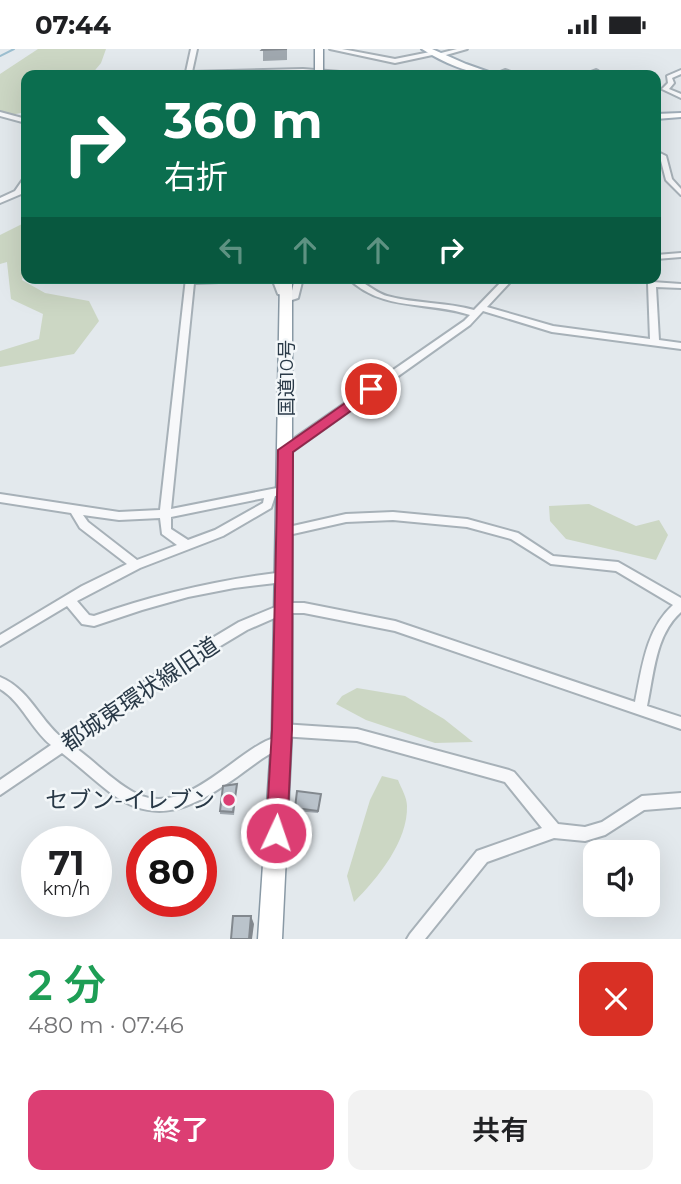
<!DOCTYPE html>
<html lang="ja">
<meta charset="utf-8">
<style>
body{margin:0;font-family:Montserrat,"Noto Sans JP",sans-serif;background:#f2f2f2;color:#202124;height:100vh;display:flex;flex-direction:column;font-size:26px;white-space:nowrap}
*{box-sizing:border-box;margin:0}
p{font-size:23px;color:#757577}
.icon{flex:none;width:38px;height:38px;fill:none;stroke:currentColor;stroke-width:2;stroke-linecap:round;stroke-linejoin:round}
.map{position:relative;height:890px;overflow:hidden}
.sheet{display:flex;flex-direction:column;background:#fff;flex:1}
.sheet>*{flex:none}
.hud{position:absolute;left:21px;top:21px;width:640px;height:214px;border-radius:14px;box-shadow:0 7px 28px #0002;background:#0b6e4f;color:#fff;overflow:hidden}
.buttons{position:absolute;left:583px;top:791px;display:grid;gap:14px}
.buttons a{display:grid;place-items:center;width:77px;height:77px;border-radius:14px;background:#fff;box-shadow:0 7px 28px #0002;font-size:35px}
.speed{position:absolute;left:21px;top:777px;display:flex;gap:14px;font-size:35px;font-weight:700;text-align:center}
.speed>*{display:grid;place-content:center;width:91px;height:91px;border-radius:50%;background:#fff;box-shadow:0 7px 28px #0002;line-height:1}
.speed small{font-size:18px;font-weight:400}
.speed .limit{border:10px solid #d22;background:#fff;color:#111}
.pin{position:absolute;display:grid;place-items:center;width:60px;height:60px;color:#fff;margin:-30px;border:4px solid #fff;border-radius:50%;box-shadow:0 2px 7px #0007}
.me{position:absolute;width:77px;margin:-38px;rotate:3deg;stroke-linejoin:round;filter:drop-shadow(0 0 5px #0008)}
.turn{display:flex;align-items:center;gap:24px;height:147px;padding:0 28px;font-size:32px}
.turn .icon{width:91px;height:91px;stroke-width:2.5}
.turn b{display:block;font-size:49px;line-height:60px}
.lanes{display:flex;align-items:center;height:66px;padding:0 28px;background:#0003;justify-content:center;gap:35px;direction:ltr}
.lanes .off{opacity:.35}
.round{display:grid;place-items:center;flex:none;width:74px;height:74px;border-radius:14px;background:#f2f2f2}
.head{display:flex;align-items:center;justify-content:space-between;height:119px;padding:0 28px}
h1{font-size:42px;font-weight:600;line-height:52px;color:#1e9e55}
.cta{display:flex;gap:14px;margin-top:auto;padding:14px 28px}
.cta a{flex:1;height:80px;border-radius:14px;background:#dc3e73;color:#fff;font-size:28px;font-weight:600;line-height:80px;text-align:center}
.cta a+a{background:#f2f2f2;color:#202124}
.status{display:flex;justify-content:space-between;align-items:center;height:49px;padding:0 35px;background:#fff;direction:ltr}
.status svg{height:19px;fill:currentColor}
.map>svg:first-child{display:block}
</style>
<div class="status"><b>07:44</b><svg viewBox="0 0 49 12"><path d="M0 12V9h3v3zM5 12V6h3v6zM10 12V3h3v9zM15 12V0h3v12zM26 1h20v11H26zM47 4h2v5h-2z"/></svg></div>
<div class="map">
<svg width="681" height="890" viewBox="0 0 681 890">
<rect width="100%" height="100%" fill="#e3e9ed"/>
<!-- green -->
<g fill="#ccd7c4">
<path d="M 38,0 L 106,0 L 101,14 L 91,26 L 26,26 L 26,63 L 0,68 L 0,25 Z"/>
<path d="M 26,173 L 26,216 L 22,231 L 45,244 L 89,252 L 99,272 L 74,305 L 0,318 L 0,302 L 39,290 L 43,265 L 11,250 L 7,213 L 0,215 L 0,186 Z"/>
<path d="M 589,455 L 636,477 L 659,471 L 668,486 L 656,511 L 566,490 L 550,472 L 549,457 Z"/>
<path d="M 357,639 L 405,647 L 444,670 L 473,693 L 435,694 L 366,671 L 336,655 L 342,647 Z"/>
<path d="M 382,727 L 398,731 C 401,739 407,748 407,757 C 408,792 378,829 354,853 L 347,827 L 370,751 Z"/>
</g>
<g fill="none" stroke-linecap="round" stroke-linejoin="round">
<!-- stream -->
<path stroke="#9bbecf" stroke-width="2" d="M 0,7 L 14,0"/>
<!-- minor casing -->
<g stroke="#a7b1b8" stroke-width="4">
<g id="minor">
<path d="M 191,0 L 197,0 L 192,23 L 303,20 L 352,24 L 355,26 L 303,24 L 114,26 L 117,24 L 186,23 Z"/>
<path d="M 330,0 L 342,0 L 395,10 L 435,2 L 437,5 L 457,0 L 467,0 L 439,8 L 437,5 L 395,14 Z"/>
<path d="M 476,19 L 478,20 L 478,22 L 467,26 L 459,26 Z"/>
<path d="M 505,21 L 517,25 L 518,26 L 493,26 Z"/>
<path d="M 596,21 L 598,22 L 598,24 L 583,26 Z"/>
<path d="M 681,21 L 681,25 L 672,29 L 674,34 L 669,40 L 681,45 L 681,49 L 662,40 L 668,34 L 667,27 Z"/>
<path d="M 0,63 L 26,70 L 26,74 L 0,67 Z"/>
<path d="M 656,102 L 666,107 L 672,130 L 681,140 L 681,146 L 666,131 L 660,108 L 656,107 Z"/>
<path d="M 26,128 L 25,138 L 26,138 L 26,143 L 0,154 L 0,149 L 15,142 L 24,129 Z"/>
<path d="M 681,204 L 681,208 L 656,210 L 656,206 Z"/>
<path d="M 186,229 L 280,229 L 285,242 L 290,245 L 289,247 L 291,246 L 295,229 L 303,229 L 298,249 L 286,253 L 282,251 L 288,247 L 278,245 L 273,232 L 270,231 L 194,234 L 171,460 L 277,439 L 282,443 L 281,446 L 275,447 L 271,459 L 223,487 L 140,519 L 77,552 L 89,566 L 94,567 C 156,545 218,531 284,523 L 288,525 L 290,528 L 288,531 L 284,533 L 234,539 L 188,548 L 142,561 L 94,577 L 82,575 L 67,557 L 0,597 L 0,586 L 82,537 L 127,515 L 80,479 L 71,464 L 0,453 L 0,445 L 119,463 L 160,461 ZM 264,449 L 263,454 L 215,481 L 188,491 L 171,480 L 171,468 ZM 83,466 L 119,471 L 160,469 L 162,485 L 177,496 L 137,511 L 88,473 Z"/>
<path d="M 348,229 C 362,229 373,243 387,247 C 416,255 446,253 474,261 L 505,229 L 514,229 L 487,258 L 553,277 L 650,290 L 648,235 L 652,233 L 681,235 L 681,239 L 656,238 L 659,291 L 681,294 L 681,300 L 552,283 L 483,262 L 470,276 L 290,404 L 282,404 L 281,401 L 282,398 L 464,272 L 470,266 C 429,252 382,263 348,229 Z"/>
<path d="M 393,463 L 467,470 L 518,484 L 553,507 L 618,513 L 681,549 L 681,563 C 655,586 654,625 647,657 L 681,668 L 681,680 L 395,582 L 304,564 L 286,564 L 247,581 L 187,617 L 73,697 C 95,712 113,733 137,745 C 183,767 229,710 266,692 C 271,690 276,688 281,687 L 277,685 L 275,681 L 277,677 L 282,675 L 357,680 L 509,721 L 514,723 L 558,775 L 585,778 L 602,773 L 642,747 L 681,744 L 681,758 L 644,761 L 605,786 L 585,792 L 554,789 L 487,813 L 425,890 L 407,890 L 410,885 L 477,802 L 542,779 L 505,733 L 357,692 L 281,687 L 286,689 L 288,693 L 286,697 C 265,705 249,720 231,732 C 191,759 156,777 112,745 C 95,732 79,717 62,704 L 0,746 L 0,731 L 51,696 C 31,680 22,653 0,640 L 0,628 C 29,640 39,670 62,689 L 179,609 L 239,573 L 285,554 L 304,554 L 395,572 L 635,653 C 642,619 646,580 673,556 L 616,522 L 551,515 L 511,490 L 467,478 L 393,471 L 346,473 L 284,487 L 280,486 L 279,483 L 280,480 L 284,479 L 346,465 Z"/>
</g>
</g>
<!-- major casing -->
<g stroke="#a1afba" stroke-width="4">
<g id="major">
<path d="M 422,0 L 432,0 L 466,15 L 497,26 C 473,27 442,13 422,0 Z"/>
<path d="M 681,64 L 681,68 L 656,70 L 656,65 Z"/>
</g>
</g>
<!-- highway casing -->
<g stroke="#8999a5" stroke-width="3">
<g id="highway">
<rect x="315" y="0" width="8" height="26"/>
<path d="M 280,229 L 292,229 L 292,681 L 282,890 L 258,890 L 272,681 Z"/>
</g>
</g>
<!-- minor -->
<use href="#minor" fill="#f7f8fa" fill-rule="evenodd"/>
<!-- major -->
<use href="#major" fill="#fff" fill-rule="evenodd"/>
<!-- highway -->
<use href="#highway" fill="#fff" fill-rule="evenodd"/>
</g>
<!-- wall -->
<g fill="#a0a8af">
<path d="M 263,0 L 287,0 L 287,11 L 263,12 Z"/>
<path d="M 237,735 L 234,766 L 220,765 L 220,762 Z"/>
<path d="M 321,747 L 318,764 L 295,762 L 295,759 Z"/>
</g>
<!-- shaded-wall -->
<path fill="#82888e" d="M 251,867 L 254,875 L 252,890 L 249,890 Z"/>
<!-- building -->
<g fill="#bac3cb" stroke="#82888e" stroke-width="2">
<path d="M 263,0 L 287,0 L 262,1 Z"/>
<path d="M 237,735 L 233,763 L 220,762 L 223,737 Z"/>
<path d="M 297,742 L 321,745 L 318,762 L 295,759 Z"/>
<path d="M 233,867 L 251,867 L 249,890 L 231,890 Z"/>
</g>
<!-- route -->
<path fill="#dc3e73" stroke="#8f284b" stroke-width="2" d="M 371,336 L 376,337 L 376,344 L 293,403 L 292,681 L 287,784 L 284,791 L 276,795 L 269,791 L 266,784 L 272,681 L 278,401 Z"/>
<!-- markers -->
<circle fill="#dc3e73" stroke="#f3f7f9" stroke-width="2.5" cx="229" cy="751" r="7"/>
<g text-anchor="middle" stroke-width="5" stroke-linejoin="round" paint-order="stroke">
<!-- street labels -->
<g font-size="19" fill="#293947" stroke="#f3f7f9">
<text transform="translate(286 329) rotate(-90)" y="7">国道10号</text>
</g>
<!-- near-street labels -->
<g font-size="23" fill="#293947" stroke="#f3f7f9">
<text transform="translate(140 645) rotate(-34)" y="8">都城東環状線旧道</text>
</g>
<!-- near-poi labels -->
<g font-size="23" fill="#293947" stroke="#f3f7f9" text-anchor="end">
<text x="215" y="759">セブン-イレブン</text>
</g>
</g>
</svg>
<div class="buttons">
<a><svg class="icon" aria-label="sound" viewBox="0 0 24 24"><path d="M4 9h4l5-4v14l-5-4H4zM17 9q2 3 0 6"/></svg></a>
</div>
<div class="speed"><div>71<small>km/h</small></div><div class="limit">80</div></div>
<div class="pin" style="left:371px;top:340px;background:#d93025"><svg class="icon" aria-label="arrive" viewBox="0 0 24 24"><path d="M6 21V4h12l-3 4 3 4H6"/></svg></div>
<svg class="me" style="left:276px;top:784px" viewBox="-20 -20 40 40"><circle r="17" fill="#dc3e73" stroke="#fff" stroke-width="3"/><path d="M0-11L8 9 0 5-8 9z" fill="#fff"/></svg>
<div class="hud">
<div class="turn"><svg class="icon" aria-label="right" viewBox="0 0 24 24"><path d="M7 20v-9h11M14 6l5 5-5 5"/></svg><div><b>360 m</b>右折</div></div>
<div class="lanes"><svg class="icon off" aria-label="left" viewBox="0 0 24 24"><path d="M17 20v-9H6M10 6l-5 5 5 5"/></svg><svg class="icon off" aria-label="ahead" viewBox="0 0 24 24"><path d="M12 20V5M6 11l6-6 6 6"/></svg><svg class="icon off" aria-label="ahead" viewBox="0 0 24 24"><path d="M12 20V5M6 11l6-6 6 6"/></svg><svg class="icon" aria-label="right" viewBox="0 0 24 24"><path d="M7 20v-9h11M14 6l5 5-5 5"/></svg></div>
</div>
</div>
<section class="sheet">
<div class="head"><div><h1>2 分</h1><p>480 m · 07:46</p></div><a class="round" style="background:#d93025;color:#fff"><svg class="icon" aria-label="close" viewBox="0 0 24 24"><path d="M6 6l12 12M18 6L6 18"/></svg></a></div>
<div class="cta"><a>終了</a><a>共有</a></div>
</section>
